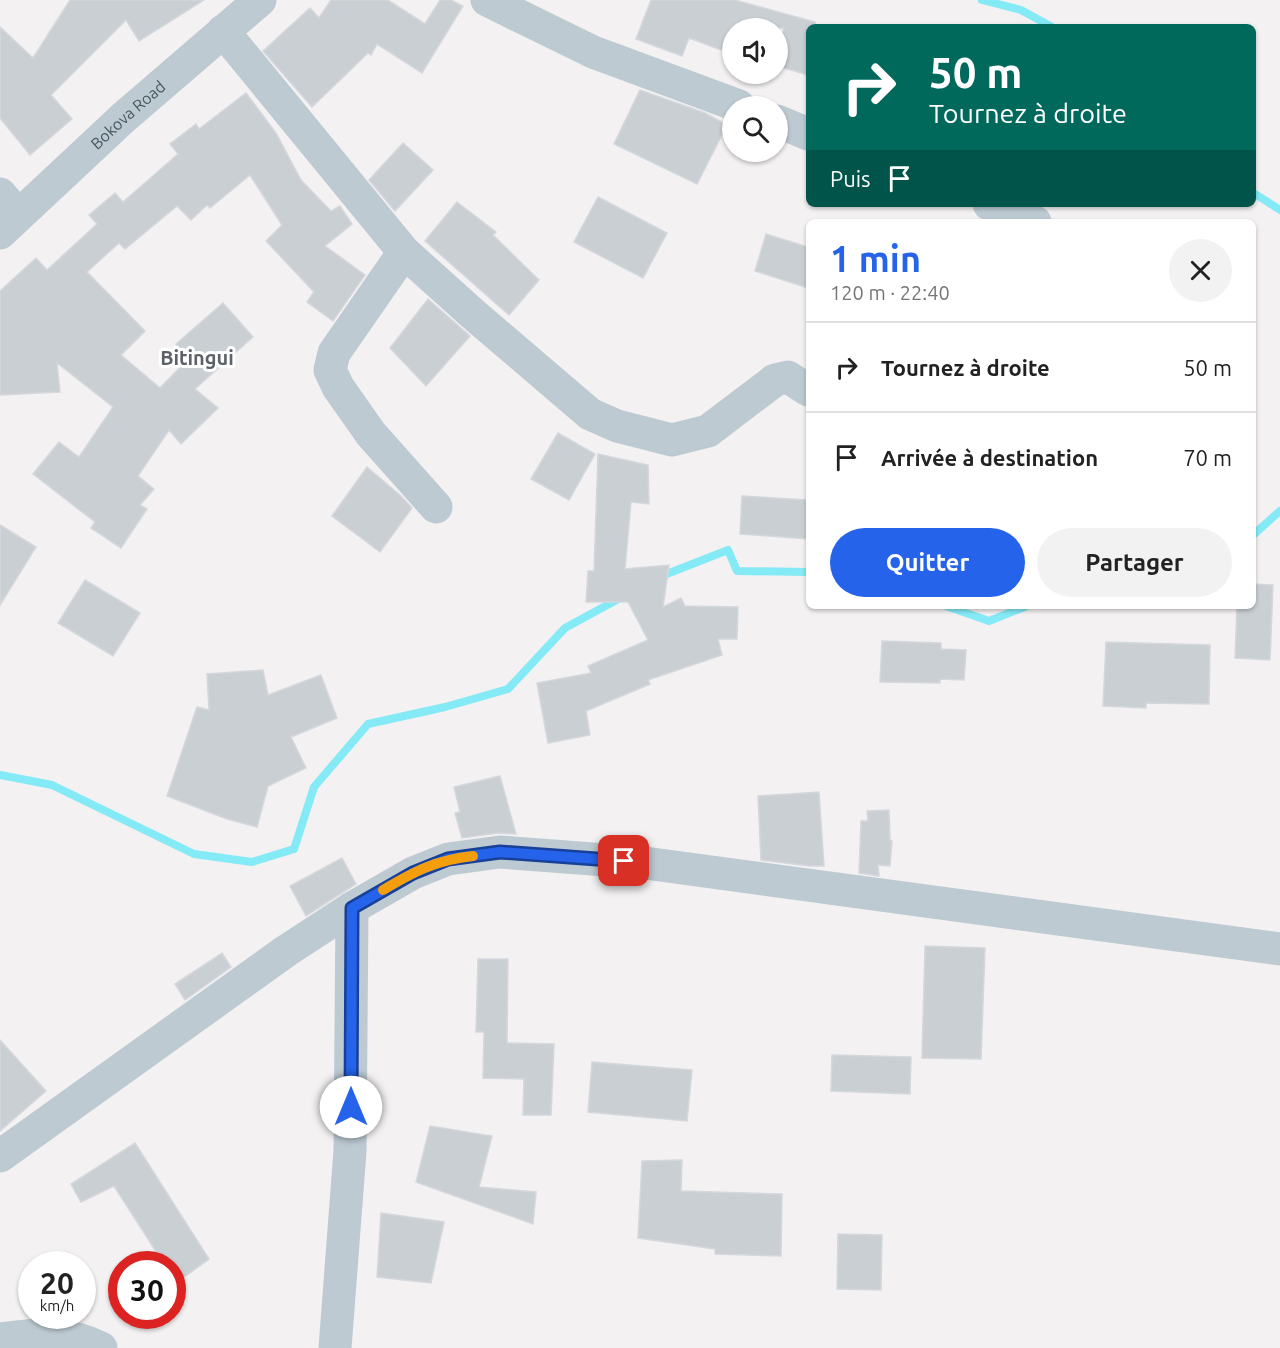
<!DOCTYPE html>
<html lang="fr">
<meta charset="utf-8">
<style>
body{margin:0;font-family:Ubuntu,sans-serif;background:#f2f2f2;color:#222;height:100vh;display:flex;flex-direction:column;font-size:22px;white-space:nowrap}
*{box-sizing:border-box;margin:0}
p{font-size:20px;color:#767676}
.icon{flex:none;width:33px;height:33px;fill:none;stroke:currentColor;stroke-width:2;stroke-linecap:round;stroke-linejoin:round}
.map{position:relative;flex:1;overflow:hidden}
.details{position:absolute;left:806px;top:219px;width:450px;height:390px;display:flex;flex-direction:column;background:#fff;border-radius:9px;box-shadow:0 2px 4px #0004}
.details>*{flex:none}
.hud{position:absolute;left:806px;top:24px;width:450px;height:183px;border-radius:9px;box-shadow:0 2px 4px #0004;background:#00695c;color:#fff;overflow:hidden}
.tools{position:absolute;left:722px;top:18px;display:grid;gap:12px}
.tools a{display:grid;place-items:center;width:66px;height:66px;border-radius:50%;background:#fff;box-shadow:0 2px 4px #0004;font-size:30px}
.speed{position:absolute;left:18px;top:1251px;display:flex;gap:12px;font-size:30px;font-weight:700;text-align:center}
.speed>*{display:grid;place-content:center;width:78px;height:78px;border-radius:50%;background:#fff;box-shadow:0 2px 4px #0004;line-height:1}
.speed small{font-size:15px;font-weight:400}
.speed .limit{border:9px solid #d22;background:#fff;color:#111}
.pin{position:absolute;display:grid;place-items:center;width:51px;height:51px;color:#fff;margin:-26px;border-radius:12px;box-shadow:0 3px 9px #0006}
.me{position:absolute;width:66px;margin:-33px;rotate:0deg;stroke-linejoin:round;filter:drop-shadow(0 0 4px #0008)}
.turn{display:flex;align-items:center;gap:21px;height:126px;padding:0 24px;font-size:27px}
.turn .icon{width:78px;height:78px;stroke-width:2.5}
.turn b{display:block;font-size:42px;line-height:51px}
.then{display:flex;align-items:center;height:57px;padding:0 24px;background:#0003;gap:12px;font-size:22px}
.round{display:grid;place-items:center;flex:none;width:63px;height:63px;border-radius:32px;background:#f2f2f2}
.head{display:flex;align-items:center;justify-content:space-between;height:102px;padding:0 24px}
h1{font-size:36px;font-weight:700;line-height:45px;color:#2563eb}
.button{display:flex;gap:12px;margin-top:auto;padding:12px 24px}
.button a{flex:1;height:69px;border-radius:36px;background:#2563eb;color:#fff;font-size:24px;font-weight:700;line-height:69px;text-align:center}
.button a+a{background:#f2f2f2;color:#222}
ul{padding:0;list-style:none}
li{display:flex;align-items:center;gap:18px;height:90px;padding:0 24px;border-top:2px solid #e0e0e0}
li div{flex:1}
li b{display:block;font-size:22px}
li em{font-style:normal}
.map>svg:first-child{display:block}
</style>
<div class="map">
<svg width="1280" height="1348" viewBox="0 0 1280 1348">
<rect width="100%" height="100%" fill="#f3f1f1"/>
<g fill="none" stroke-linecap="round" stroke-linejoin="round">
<!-- stream -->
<g stroke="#84eaf6" stroke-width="8">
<path d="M 982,0 L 1021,10 L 1052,27"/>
<path d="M 1252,192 L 1280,210"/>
<path d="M 1252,536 L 1280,511"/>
<path d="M 659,577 L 728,550 L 737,571 L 808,572"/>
<path d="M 946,606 L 989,621 L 1027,606"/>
<path d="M 0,775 L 52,785 L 194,854 L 252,862 L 294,849 L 314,787 L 368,724 L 445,707 L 508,689 L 565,628 L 622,597"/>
</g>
</g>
<!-- building -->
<g fill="#cacfd4" stroke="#d4d8dd" stroke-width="1.5">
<path d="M 70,0 L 204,0 L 139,41 L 126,20 L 51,95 L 72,119 L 30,155 L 0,118 L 0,27 L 33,58 Z"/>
<path d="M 331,0 L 388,0 L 425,24 L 440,0 L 451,0 L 463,6 L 422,73 L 377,44 L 371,55 L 368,53 L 312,107 L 263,51 L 310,8 L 319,18 Z"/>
<path d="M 651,0 L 735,0 L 815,22 L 815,27 L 808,27 L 808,75 L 777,66 L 777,53 L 784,28 L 732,28 L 732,54 L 689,38 L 682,56 L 636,39 Z"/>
<path d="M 640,90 L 705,113 L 727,125 L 697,184 L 614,144 Z"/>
<path d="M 246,93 L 276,133 L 301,180 L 331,211 L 340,206 L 352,224 L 325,246 L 365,275 L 333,321 L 307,302 L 314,292 L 266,241 L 282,225 L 250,175 L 210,208 L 207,205 L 191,220 L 177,206 L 125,249 L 119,243 L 87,272 L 145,331 L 121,355 L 160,388 L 189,358 L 176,344 L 223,303 L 253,337 L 195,389 L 218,408 L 181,444 L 169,430 L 138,476 L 154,489 L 140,505 L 147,509 L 121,548 L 91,528 L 95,522 L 33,474 L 59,442 L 79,457 L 113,407 L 57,363 L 60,392 L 0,395 L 0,291 L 36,258 L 47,270 L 97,224 L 89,215 L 115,193 L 123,202 L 178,154 L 170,144 L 196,124 L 199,129 Z"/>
<path d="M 403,143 L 433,170 L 395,211 L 369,180 Z"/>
<path d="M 598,197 L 667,233 L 643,278 L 574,242 Z"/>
<path d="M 457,202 L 496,232 L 493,235 L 539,280 L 509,315 L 425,241 Z"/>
<path d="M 766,234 L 808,247 L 808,288 L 755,271 Z"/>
<path d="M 428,299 L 470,336 L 426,386 L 390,348 Z"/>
<path d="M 558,433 L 595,454 L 569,500 L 531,479 Z"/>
<path d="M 598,454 L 648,465 L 649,504 L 631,502 L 625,569 L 669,565 L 663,607 L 681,598 L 685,606 L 738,607 L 737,639 L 718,639 L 722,655 L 648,680 L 650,684 L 586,711 L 590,735 L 548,743 L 537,683 L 591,673 L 588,666 L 648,640 L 628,602 L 586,602 L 588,571 L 594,571 Z"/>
<path d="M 367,467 L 401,496 L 412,508 L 380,552 L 332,516 Z"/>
<path d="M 742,496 L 808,500 L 808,539 L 740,534 Z"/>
<path d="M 0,525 L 36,547 L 0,605 Z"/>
<path d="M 85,580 L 140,613 L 113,656 L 58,623 Z"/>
<path d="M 1252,584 L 1273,585 L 1270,660 L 1235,658 L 1237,606 L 1252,606 Z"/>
<path d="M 882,641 L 941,643 L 941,649 L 966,650 L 964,680 L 940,679 L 940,683 L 880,682 Z"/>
<path d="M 1106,642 L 1210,645 L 1209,704 L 1146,703 L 1146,708 L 1103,706 Z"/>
<path d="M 263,670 L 268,695 L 321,675 L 337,718 L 291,737 L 306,768 L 268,786 L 257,827 L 227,819 L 167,796 L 197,707 L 209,710 L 207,674 Z"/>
<path d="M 500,776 L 516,834 L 498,833 L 462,838 L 455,813 L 460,812 L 454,787 Z"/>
<path d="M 819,792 L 824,866 L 810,866 L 761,860 L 758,796 Z"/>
<path d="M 889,810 L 890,840 L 892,841 L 890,866 L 878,865 L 879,876 L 859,873 L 861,821 L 868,821 L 867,811 Z"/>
<path d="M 342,858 L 356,884 L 306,916 L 290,886 Z"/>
<path d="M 925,946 L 985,948 L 981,1059 L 922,1058 Z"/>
<path d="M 222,953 L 231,967 L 185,1000 L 175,984 Z"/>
<path d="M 478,959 L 508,959 L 507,1043 L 554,1044 L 551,1115 L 523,1115 L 524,1079 L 483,1078 L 484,1032 L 476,1032 Z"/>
<path d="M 0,1040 L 46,1091 L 0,1131 Z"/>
<path d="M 832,1055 L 911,1057 L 910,1094 L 831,1091 Z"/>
<path d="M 592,1062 L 692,1070 L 687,1121 L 588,1112 Z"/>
<path d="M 430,1126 L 492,1136 L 479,1187 L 536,1192 L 533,1224 L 416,1182 Z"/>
<path d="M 135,1143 L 209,1259 L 176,1283 L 172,1278 L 172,1264 L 164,1264 L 114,1186 L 81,1202 L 71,1184 Z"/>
<path d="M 682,1160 L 681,1191 L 782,1194 L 781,1256 L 715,1254 L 715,1249 L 638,1238 L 642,1161 Z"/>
<path d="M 381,1213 L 444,1222 L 431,1283 L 377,1277 Z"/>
<path d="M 838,1234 L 882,1235 L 881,1290 L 837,1289 Z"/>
</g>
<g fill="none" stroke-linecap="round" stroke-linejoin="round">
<!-- minor -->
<g stroke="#bdcad2" stroke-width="33">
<path d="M 487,0 L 593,52 L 739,106"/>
<path d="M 223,31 L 404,252 L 473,314 L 590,414 L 617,426 L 672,440 L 708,431 L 775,380 L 788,377 L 808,390"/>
<path d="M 777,121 L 808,134"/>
<path d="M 0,194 L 18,215"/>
<path d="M 989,204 L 1035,222"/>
<path id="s1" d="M 0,233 L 123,118 L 260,0"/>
<path d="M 404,252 L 334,353 L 330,370 L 338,387 L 371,434 L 436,507"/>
<path d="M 0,1156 L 286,951 L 352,908 L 413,873 L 448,859 L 500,852 L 645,863 L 1280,949"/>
<path d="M 0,1339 C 39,1334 65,1330 101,1348"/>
<path d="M 335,1348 L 350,1151 L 352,908"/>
</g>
</g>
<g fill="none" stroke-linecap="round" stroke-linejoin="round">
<!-- route casing -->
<g stroke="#184099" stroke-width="15">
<path id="route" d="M 351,1107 L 352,908 L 413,873 L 448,859 L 500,852 L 624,861"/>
</g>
<!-- route -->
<use href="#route" stroke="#2563eb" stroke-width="10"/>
<!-- slow -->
<path stroke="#f59e0b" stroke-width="10" d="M 383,890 C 415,871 436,860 473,856"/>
</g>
<g text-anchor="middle" stroke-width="6" stroke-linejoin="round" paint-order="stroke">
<!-- street labels -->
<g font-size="16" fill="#465761" stroke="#fff">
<text dy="6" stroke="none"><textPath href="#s1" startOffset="174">Bokova Road</textPath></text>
</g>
<!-- quarter labels -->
<g font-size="20" font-weight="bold" fill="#5c6267" stroke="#fff">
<text x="197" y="365">Bitingui</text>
</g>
</g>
</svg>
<div class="tools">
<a><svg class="icon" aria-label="sound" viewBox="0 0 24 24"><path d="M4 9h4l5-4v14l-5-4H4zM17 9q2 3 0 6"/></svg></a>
<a><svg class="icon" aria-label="search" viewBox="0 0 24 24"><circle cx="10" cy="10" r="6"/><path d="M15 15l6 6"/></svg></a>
</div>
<div class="speed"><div>20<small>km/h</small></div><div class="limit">30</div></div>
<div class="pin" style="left:624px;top:861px;background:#d93025"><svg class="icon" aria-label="arrive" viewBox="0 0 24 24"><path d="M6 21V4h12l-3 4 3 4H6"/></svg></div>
<svg class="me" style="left:351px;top:1107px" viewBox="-20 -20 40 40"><circle r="19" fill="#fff"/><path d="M0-13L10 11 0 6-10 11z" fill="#2563eb"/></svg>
<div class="hud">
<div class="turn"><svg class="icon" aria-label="right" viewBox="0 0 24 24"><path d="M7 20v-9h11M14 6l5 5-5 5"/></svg><div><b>50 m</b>Tournez à droite</div></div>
<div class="then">Puis<svg class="icon" aria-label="arrive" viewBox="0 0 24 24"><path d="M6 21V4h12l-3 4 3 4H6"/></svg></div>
</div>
<section class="details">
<div class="head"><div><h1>1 min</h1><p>120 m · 22:40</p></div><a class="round"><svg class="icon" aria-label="close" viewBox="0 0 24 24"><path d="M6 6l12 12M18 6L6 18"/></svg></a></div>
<ul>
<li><svg class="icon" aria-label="right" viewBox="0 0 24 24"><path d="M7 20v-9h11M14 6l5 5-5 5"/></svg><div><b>Tournez à droite</b></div><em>50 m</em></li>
<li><svg class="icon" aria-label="arrive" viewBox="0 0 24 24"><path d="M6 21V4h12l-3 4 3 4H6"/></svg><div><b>Arrivée à destination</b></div><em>70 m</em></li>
</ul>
<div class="button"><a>Quitter</a><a>Partager</a></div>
</section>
</div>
